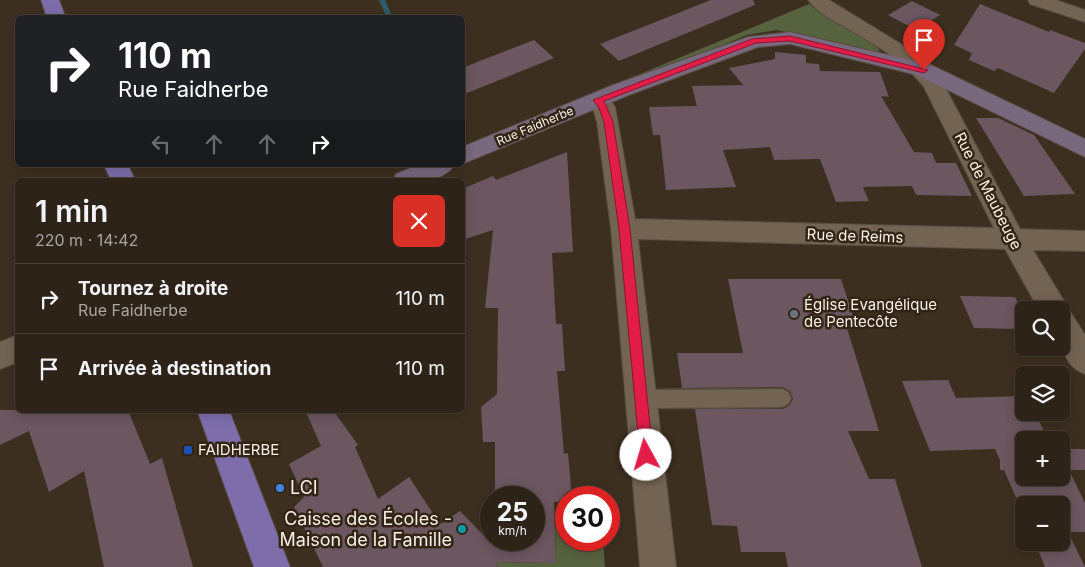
<!DOCTYPE html>
<html lang="fr">
<meta charset="utf-8">
<style>
body{margin:0;font-family:Inter,sans-serif;background:#362b21;color:#f1f3f6;height:100vh;display:flex;flex-direction:column;font-size:19px;white-space:nowrap}
*{box-sizing:border-box;margin:0}
p{font-size:16px;color:#a7a4a2}
.icon{flex:none;width:28px;height:28px;fill:none;stroke:currentColor;stroke-width:2;stroke-linecap:round;stroke-linejoin:round}
.map{position:relative;flex:1;overflow:hidden}
.side{position:absolute;left:15px;top:178px;width:450px;height:235px;display:flex;flex-direction:column;background:#2e2318;border-radius:8px;box-shadow:0 2px 12px #0003,0 0 0 1px #494037}
.side>*{flex:none}
.hud{position:absolute;left:15px;top:15px;width:450px;height:152px;border-radius:8px;box-shadow:0 2px 12px #0003,0 0 0 1px #494037;background:#202124;color:#fff;overflow:hidden}
.controls{position:absolute;left:1015px;top:301px;display:grid;gap:10px}
.controls a{display:grid;place-items:center;width:55px;height:55px;border-radius:8px;background:#2e2318;box-shadow:0 2px 12px #0003,0 0 0 1px #494037;font-size:25px}
.speed{position:absolute;left:480px;top:486px;display:flex;gap:10px;font-size:25px;font-weight:700;text-align:center}
.speed>*{display:grid;place-content:center;width:65px;height:65px;border-radius:50%;background:#2e2318;box-shadow:0 2px 12px #0003,0 0 0 1px #494037;line-height:1}
.speed small{font-size:12px;font-weight:400}
.speed .limit{border:8px solid #d22;background:#fff;color:#111}
.pin{position:absolute;display:grid;place-items:center;width:42px;height:42px;color:#fff;margin:-51px -21px;border-radius:50% 50% 50% 0;rotate:-45deg;box-shadow:0 0 5px #0007}
.pin .icon{rotate:45deg}
.me{position:absolute;width:55px;margin:-28px;rotate:354deg;stroke-linejoin:round;filter:drop-shadow(0 0 4px #0008)}
.turn{display:flex;align-items:center;gap:18px;height:105px;padding:0 20px;font-size:22px}
.turn .icon{width:65px;height:65px;stroke-width:2.5}
.turn b{display:block;font-size:35px;line-height:42px}
.lanes{display:flex;align-items:center;height:48px;padding:0 20px;background:#0003;justify-content:center;gap:25px;direction:ltr}
.lanes .off{opacity:.35}
.round{display:grid;place-items:center;flex:none;width:52px;height:52px;border-radius:8px;background:#362b21}
.headline{display:flex;align-items:center;justify-content:space-between;height:85px;padding:0 20px}
h1{font-size:30px;font-weight:600;line-height:38px}
ul{padding:0;list-style:none}
li{display:flex;align-items:center;gap:15px;height:70px;padding:0 20px;border-top:1px solid #494037}
li div{flex:1}
li b{display:block;font-size:19px}
li em{font-style:normal}
.map>svg:first-child{display:block}
</style>
<div class="map">
<svg width="1085" height="567" viewBox="0 0 1085 567">
<rect width="100%" height="100%" fill="#3d2f20"/>
<!-- green -->
<g fill="#57623f">
<path d="M 809,4 L 833,21 L 877,44 L 880,53 L 776,30 L 747,35 L 632,83 L 628,79 Z"/>
<path d="M 555,516 L 566,517 L 566,540 L 603,540 L 605,567 L 498,567 L 496,562 L 556,563 Z"/>
</g>
<g fill="none" stroke-linecap="round" stroke-linejoin="round">
<!-- stream -->
<path fill="#2e5d6a" fill-rule="evenodd" d="M 379,0 L 385,0 L 393,18 L 387,18 Z"/>
</g>
<!-- building -->
<g fill="#6c5660">
<path d="M 711,0 L 753,0 L 755,5 L 619,61 L 600,44 Z"/>
<path d="M 912,1 L 940,15 L 916,30 L 888,15 Z"/>
<path d="M 980,4 L 1049,32 L 1050,30 L 1085,43 L 1085,49 L 1054,93 L 998,68 L 994,71 L 969,60 L 972,53 L 954,45 Z"/>
<path d="M 534,40 L 554,58 L 462,95 L 462,68 Z"/>
<path d="M 775,52 L 806,55 L 806,63 L 819,64 L 820,71 L 880,72 L 889,97 L 881,96 L 914,152 L 932,153 L 936,163 L 956,163 L 972,196 L 916,195 L 912,186 L 863,187 L 869,201 L 836,202 L 820,159 L 774,160 L 770,147 L 723,150 L 736,187 L 666,190 L 660,135 L 653,135 L 649,107 L 697,106 L 692,86 L 743,85 L 729,68 L 775,59 Z"/>
<path d="M 976,118 L 998,118 L 1034,135 L 1075,194 L 1024,196 Z"/>
<path d="M 567,152 L 573,252 L 552,253 L 556,324 L 562,324 L 565,371 L 557,371 L 564,454 L 568,453 L 572,498 L 566,498 L 566,501 L 554,502 L 556,563 L 496,562 L 498,567 L 323,567 L 294,507 L 304,497 L 289,464 L 321,446 L 305,410 L 333,410 L 358,445 L 355,447 L 378,499 L 409,477 L 440,524 L 460,511 L 496,548 L 496,540 L 534,540 L 534,498 L 495,498 L 495,442 L 483,442 L 481,407 L 497,394 L 498,308 L 485,308 L 493,230 L 462,240 L 462,189 L 493,176 L 496,180 Z"/>
<path d="M 728,279 L 841,279 L 855,322 L 846,325 L 879,431 L 848,431 L 869,479 L 895,479 L 922,567 L 788,567 L 785,552 L 741,552 L 737,526 L 712,525 L 695,409 L 782,409 L 789,406 L 793,399 L 790,391 L 782,387 L 682,388 L 677,353 L 743,353 Z"/>
<path d="M 960,296 L 1015,297 L 1024,315 L 1024,329 L 974,328 Z"/>
<path d="M 948,380 L 956,398 L 1024,396 L 1024,412 L 1034,412 L 1049,440 L 1024,440 L 1024,478 L 1061,478 L 1061,449 L 1085,449 L 1085,470 L 1069,470 L 1085,503 L 1085,532 L 1068,532 L 1085,567 L 1045,567 L 1035,542 L 1061,542 L 1061,505 L 1024,505 L 1024,516 L 1004,470 L 1000,470 L 1000,460 L 995,449 L 930,451 L 902,381 Z"/>
<path d="M 0,410 L 128,410 L 150,464 L 162,458 L 193,567 L 104,567 L 84,471 L 49,492 L 29,431 L 0,445 Z"/>
</g>
<g fill="none" stroke-linecap="round" stroke-linejoin="round">
<!-- lane casing -->
<g stroke="#564b3d" stroke-width="3">
<path id="lane" d="M 782,389 L 788,392 L 791,398 L 788,404 L 782,407 L 640,408 L 634,405 L 631,399 L 634,393 L 640,390 Z"/>
</g>
<!-- street casing -->
<g stroke="#564b3d" stroke-width="2">
<g id="street">
<path d="M 808,0 L 829,0 L 901,44 L 929,66 L 944,85 L 1020,229 L 1085,231 L 1085,251 L 1033,250 L 1064,301 L 1067,312 L 1071,313 L 1085,335 L 1085,374 C 1058,364 1061,335 1061,310 L 1039,310 L 1005,249 L 638,239 L 676,567 L 640,567 L 611,229 L 597,122 L 593,109 L 587,100 L 590,95 C 603,92 608,96 615,107 L 635,219 L 994,228 L 924,87 C 905,63 881,48 855,33 C 840,24 818,14 808,0 Z"/>
<path d="M 1028,0 L 1056,0 L 1085,10 L 1085,22 L 1030,4 Z"/>
<path d="M 18,335 L 18,362 L 0,369 L 0,342 Z"/>
</g>
</g>
<!-- secondary casing -->
<g stroke="#564b3d" stroke-width="2">
<g id="secondary">
<path d="M 790,32 L 931,65 L 1085,139 L 1085,157 L 917,75 L 790,44 L 758,47 L 629,95 L 462,164 L 462,147 L 613,85 L 748,37 Z"/>
<path d="M 418,165 L 454,165 C 443,184 412,180 393,180 L 396,174 Z"/>
</g>
</g>
<!-- primary casing -->
<g stroke="#564b3d" stroke-width="2">
<g id="primary">
<path d="M 41,0 L 59,0 L 66,18 L 47,18 Z"/>
<path d="M 104,165 L 128,165 L 135,180 L 111,180 Z"/>
<path d="M 197,410 L 229,410 L 290,567 L 254,567 Z"/>
</g>
</g>
<!-- lane -->
<use href="#lane" fill="#726352" fill-rule="evenodd"/>
<!-- street -->
<use href="#street" fill="#726352" fill-rule="evenodd"/>
<!-- secondary -->
<use href="#secondary" fill="#78697f" fill-rule="evenodd"/>
<!-- primary -->
<use href="#primary" fill="#7d6eab" fill-rule="evenodd"/>
</g>
<!-- route -->
<path fill="#e11d48" stroke="#92132f" d="M 790,36 L 928,70 L 924,73 L 790,41 L 756,43 L 604,101 L 613,122 L 630,229 L 653,455 L 651,460 L 646,462 L 642,460 L 640,455 L 619,229 L 604,122 L 599,108 L 593,100 L 752,39 Z"/>
<!-- markers -->
<circle fill="#6b7280" stroke="#322516" stroke-width="2" cx="794" cy="314" r="5"/>
<rect fill="#1a4fb4" stroke="#322516" stroke-width="2" x="183" y="445" width="10" height="10" rx="2.5"/>
<circle fill="#3f7fe0" stroke="#322516" stroke-width="2" cx="280" cy="488" r="5"/>
<circle fill="#0f9aa8" stroke="#322516" stroke-width="2" cx="462" cy="529" r="5"/>
<g text-anchor="middle" stroke-width="5" stroke-linejoin="round" paint-order="stroke">
<!-- far-street labels -->
<g font-size="12" fill="#f8efe5" stroke="#322516">
<text transform="translate(535 126) rotate(-23)" y="4">Rue Faidherbe</text>
</g>
<!-- street labels -->
<g font-size="15" fill="#f8efe5" stroke="#322516">
<text transform="translate(988 191) rotate(63)" y="5">Rue de Maubeuge</text>
<text transform="translate(855 236) rotate(2)" y="5">Rue de Reims</text>
</g>
<!-- poi labels -->
<g font-size="15" fill="#f8efe5" stroke="#322516" text-anchor="start">
<text x="804" y="310">Église Evangélique<tspan x="804" dy="17">de Pentecôte</tspan></text>
<text x="198" y="455">FAIDHERBE</text>
</g>
<!-- near-poi labels -->
<g font-size="18" fill="#f8efe5" stroke="#322516" text-anchor="start">
<text x="290" y="494">LCI</text>
<text x="452" y="525" text-anchor="end">Caisse des Écoles -<tspan x="452" dy="21">Maison de la Famille</tspan></text>
</g>
</g>
</svg>
<div class="controls">
<a><svg class="icon" aria-label="search" viewBox="0 0 24 24"><circle cx="10" cy="10" r="6"/><path d="M15 15l6 6"/></svg></a>
<a><svg class="icon" aria-label="layers" viewBox="0 0 24 24"><path d="M12 4l9 5-9 5-9-5zM3 14l9 5 9-5"/></svg></a>
<a>+</a>
<a>−</a>
</div>
<div class="speed"><div>25<small>km/h</small></div><div class="limit">30</div></div>
<div class="pin" style="left:924px;top:70px;background:#d93025"><svg class="icon" aria-label="arrive" viewBox="0 0 24 24"><path d="M6 21V4h12l-3 4 3 4H6"/></svg></div>
<svg class="me" style="left:646px;top:455px" viewBox="-20 -20 40 40"><circle r="19" fill="#fff"/><path d="M0-13L10 11 0 6-10 11z" fill="#e11d48"/></svg>
<div class="hud">
<div class="turn"><svg class="icon" aria-label="right" viewBox="0 0 24 24"><path d="M7 20v-9h11M14 6l5 5-5 5"/></svg><div><b>110 m</b>Rue Faidherbe</div></div>
<div class="lanes"><svg class="icon off" aria-label="left" viewBox="0 0 24 24"><path d="M17 20v-9H6M10 6l-5 5 5 5"/></svg><svg class="icon off" aria-label="ahead" viewBox="0 0 24 24"><path d="M12 20V5M6 11l6-6 6 6"/></svg><svg class="icon off" aria-label="ahead" viewBox="0 0 24 24"><path d="M12 20V5M6 11l6-6 6 6"/></svg><svg class="icon" aria-label="right" viewBox="0 0 24 24"><path d="M7 20v-9h11M14 6l5 5-5 5"/></svg></div>
</div>
<section class="side">
<div class="headline"><div><h1>1 min</h1><p>220 m · 14:42</p></div><a class="round" style="background:#d93025;color:#fff"><svg class="icon" aria-label="close" viewBox="0 0 24 24"><path d="M6 6l12 12M18 6L6 18"/></svg></a></div>
<ul>
<li><svg class="icon" aria-label="right" viewBox="0 0 24 24"><path d="M7 20v-9h11M14 6l5 5-5 5"/></svg><div><b>Tournez à droite</b><p>Rue Faidherbe</p></div><em>110 m</em></li>
<li><svg class="icon" aria-label="arrive" viewBox="0 0 24 24"><path d="M6 21V4h12l-3 4 3 4H6"/></svg><div><b>Arrivée à destination</b></div><em>110 m</em></li>
</ul>
</section>
</div>
